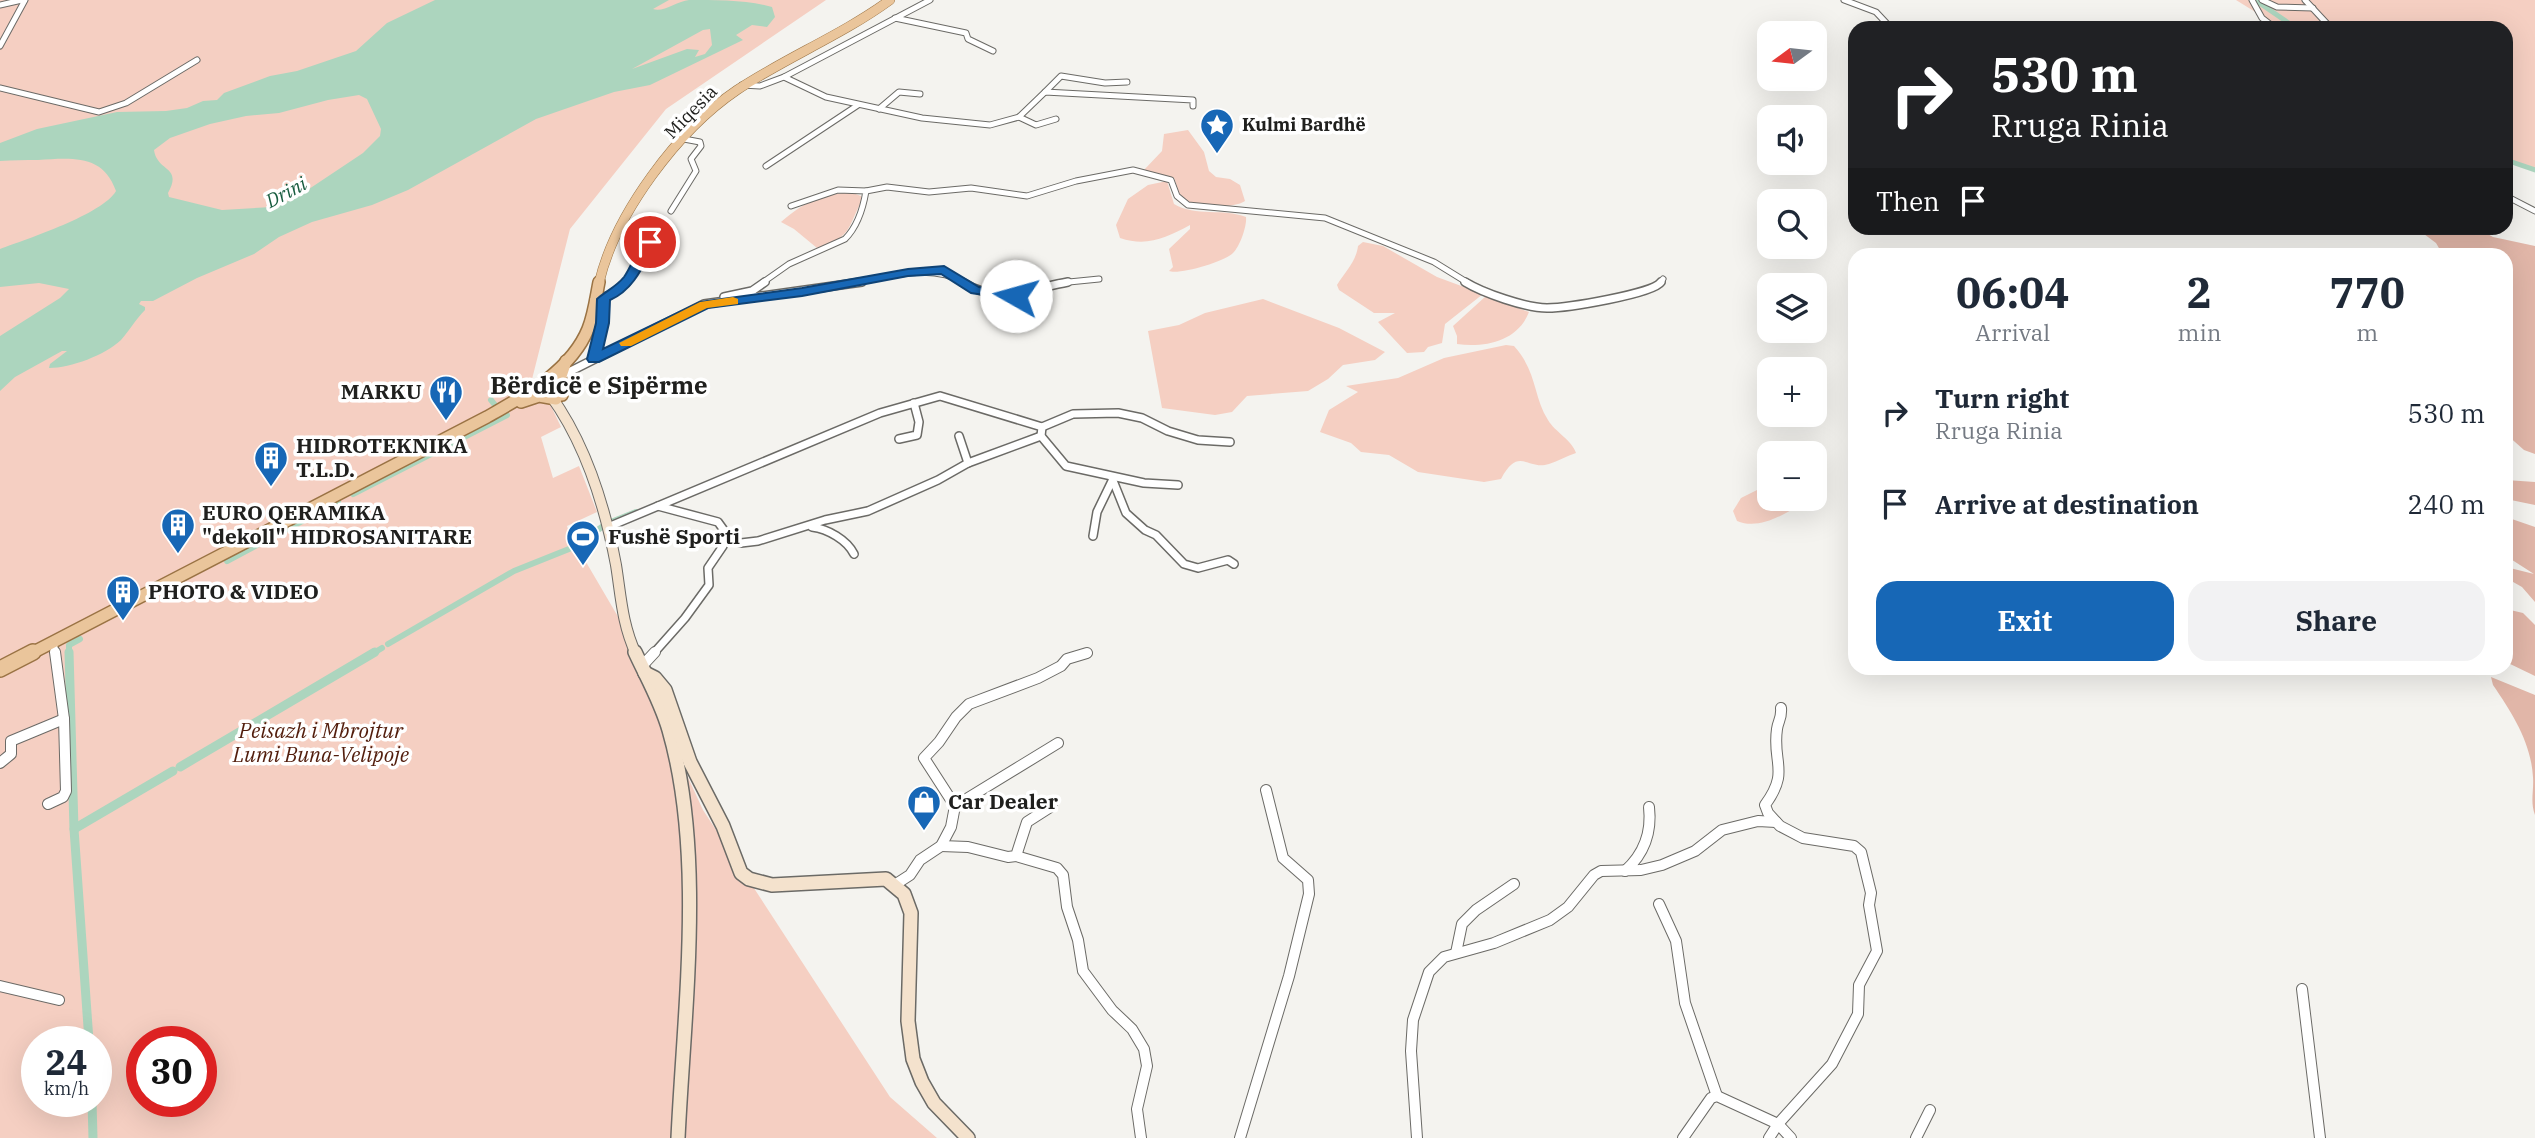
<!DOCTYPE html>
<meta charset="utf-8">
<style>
body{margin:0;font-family:"IBM Plex Serif",serif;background:#f2f2f3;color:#1f2937;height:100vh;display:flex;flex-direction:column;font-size:26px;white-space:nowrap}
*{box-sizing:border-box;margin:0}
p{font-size:23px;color:#747a83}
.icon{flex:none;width:38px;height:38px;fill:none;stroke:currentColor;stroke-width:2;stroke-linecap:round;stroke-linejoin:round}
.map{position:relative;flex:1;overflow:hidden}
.drawer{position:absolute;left:1848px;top:248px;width:665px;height:427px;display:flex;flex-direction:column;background:#fff;border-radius:21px;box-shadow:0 7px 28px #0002}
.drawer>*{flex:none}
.banner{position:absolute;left:1848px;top:21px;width:665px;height:214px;border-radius:21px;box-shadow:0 7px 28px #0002;background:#202124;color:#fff;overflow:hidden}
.needle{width:46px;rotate:255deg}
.controls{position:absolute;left:1757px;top:21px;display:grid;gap:14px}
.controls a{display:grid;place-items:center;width:70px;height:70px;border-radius:14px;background:#fff;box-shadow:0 7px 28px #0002;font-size:35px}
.speed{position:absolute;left:21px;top:1026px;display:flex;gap:14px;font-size:35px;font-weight:700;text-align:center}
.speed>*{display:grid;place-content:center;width:91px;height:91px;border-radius:50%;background:#fff;box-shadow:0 7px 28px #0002;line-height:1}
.speed small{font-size:18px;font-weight:400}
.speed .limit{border:10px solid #d22;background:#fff;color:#111}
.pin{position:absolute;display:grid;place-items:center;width:60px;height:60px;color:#fff;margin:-30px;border:4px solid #fff;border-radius:50%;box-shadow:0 2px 7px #0007}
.me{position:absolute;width:77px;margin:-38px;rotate:277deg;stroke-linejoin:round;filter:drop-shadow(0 0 5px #0008)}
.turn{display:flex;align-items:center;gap:24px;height:147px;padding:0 28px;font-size:32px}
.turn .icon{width:91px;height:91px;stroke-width:2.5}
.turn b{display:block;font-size:49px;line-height:60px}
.then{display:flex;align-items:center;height:66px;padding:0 28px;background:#0003;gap:14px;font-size:26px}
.eta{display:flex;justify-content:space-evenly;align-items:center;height:119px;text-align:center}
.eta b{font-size:42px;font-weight:700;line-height:49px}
.cta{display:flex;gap:14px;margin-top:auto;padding:14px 28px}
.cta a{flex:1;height:80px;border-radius:21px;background:#1767b6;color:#fff;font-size:28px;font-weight:700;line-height:80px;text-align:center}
.cta a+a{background:#f2f2f3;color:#1f2937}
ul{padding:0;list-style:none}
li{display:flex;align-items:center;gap:21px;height:91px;padding:0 28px}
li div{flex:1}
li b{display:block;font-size:26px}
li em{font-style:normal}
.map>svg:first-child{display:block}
</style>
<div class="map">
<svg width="2535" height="1138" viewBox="0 0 2535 1138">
<rect width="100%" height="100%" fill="#f4f3ef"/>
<!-- green -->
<g fill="#f5cfc2" fill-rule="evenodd">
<path d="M 0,0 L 826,0 L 666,109 L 570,229 L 528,395 L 534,400 L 550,404 L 561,427 L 541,437 L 553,478 L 579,466 L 597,512 L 567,526 L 569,533 L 627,632 L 655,706 L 703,810 L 890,1097 L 937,1138 L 0,1138 ZM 37,1041 L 96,1041 L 96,1101 L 37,1101 ZM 142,1041 L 201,1041 L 201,1101 L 142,1101 Z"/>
<path d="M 2236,0 L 2535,0 L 2535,171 L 2506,162 L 2506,28 L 2281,28 Z"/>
<path d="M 1188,130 L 1204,152 L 1209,171 L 1216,177 L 1230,179 L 1240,185 L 1245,201 C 1233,209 1196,208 1184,199 C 1178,194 1177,185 1174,178 L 1144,170 L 1162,151 L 1164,134 Z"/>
<path d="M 1167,181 L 1174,204 C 1196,217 1223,208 1246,217 C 1247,226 1240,246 1233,253 C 1224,262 1179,275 1169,271 L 1173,267 L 1169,249 L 1190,229 L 1190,225 C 1166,238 1147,247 1120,238 L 1116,225 L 1128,199 L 1148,185 Z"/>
<path d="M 850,192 L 861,196 L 862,200 C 846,231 852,236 817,248 L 794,229 L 781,222 C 804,202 818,196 850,192 Z"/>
<path d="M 1363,242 L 1383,246 L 1437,277 L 1483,294 L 1445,324 L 1442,343 L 1428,347 L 1424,352 L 1407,353 L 1378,322 L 1395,313 L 1374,313 L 1339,290 L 1337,285 C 1345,272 1356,262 1358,246 Z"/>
<path d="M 1486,296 L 1529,312 C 1518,341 1485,348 1457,344 L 1457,336 L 1453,326 Z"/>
<path d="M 1263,299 L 1339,328 L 1385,352 L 1375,360 L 1343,365 L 1328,379 L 1308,391 L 1247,396 L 1232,412 L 1215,415 L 1162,408 L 1148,331 L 1179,325 L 1205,313 Z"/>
<path d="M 1506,345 L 1514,346 C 1537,371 1533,396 1548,420 C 1555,432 1572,440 1576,453 C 1567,456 1558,461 1549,464 C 1527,471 1519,445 1501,479 L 1484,482 L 1418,472 L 1389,455 L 1361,452 L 1351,443 L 1320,432 L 1329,410 L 1358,392 L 1346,386 L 1398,378 L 1444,358 Z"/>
<path d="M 1769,484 L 1769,499 L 1808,499 C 1789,512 1761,531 1737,521 L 1733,511 L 1741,498 Z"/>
</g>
<!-- forest -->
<g fill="#e1b6a8">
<path d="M 2416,228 L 2477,228 L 2493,237 L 2535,246 L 2535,454 L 2524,450 L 2506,434 L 2506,308 L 2511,302 L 2506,298 L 2506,256 L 2443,255 L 2436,243 Z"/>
<path d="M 2506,480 L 2535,482 L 2535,505 L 2506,499 Z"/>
<path d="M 2506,517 L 2535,527 L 2535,602 L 2522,587 L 2506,578 L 2506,567 L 2534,574 L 2506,556 Z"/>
<path d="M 2506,609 L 2523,613 L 2535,625 L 2535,676 L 2506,662 Z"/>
<path d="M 2491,677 L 2535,695 L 2535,815 C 2530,802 2534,791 2533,777 C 2531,742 2512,713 2493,685 Z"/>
</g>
<!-- water -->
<path fill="#acd5be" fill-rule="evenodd" d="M 435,0 L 669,0 L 653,9 C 663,13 677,1 689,0 C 716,0 748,0 772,7 L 775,17 L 767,27 L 752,25 L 736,35 L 743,40 L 650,85 L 614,92 L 536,119 L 408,190 L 372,205 L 312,222 L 279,237 L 254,254 L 197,278 L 153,301 L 141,301 L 139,304 L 145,307 L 145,310 C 136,319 129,331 121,340 C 105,355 71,368 49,368 L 50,364 L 67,351 L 62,351 L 15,377 L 0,391 L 0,336 L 60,298 L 69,289 L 39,283 L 0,287 L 0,249 C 27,239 103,214 116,191 C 103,154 72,158 38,160 C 25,160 13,160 0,161 L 0,143 L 37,129 L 117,112 L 166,111 L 187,108 L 203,101 L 217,100 L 224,93 L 270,76 L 297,71 L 356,51 L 387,23 ZM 710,29 L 712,45 L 705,54 L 695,57 L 699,50 L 687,49 L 632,69 L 703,30 ZM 359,95 L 367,99 L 381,129 L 380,136 L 363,153 L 294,199 L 272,207 L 222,210 L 169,197 L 168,193 C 183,166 157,172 154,150 L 170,138 L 210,124 L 246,116 L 279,113 L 328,100 Z"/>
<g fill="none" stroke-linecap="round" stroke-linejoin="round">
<!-- canal-far2 -->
<g stroke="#acd5be" stroke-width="5">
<path d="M 2255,0 L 2296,28"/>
<path d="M 2506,160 L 2535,170"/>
</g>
<!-- canal-far1 -->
<g stroke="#acd5be" stroke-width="6">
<path d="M 491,400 L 495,405"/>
<path d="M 353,494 L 507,415"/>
<path d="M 227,561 L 338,502"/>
<path d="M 388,644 L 514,571 L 574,547 L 606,524 L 636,512"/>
<path d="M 69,654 L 69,645 L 80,639"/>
<path d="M 372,654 L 382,648"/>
</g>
<!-- canal -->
<g stroke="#acd5be" stroke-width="9">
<path d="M 69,652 L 74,829 L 89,1041"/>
<path d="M 180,767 L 375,652"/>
<path d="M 74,829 L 173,771"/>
<path d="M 92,1101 L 93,1138"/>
</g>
<!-- street-far2 casing -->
<g stroke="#6b6a66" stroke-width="7">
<g id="street-far2">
<path d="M 930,0 L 784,77 L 826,97 L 922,118 L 990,125 L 1019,117 L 1045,92 L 1193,100 L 1193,106"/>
<path d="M 1844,0 L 1876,12 L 1891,28"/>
<path d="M 2252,0 L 2262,18 L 2275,28"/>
<path d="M 2262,0 L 2277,7 L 2313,8"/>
<path d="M 2305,0 L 2331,28"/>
<path d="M 0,5 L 22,0"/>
<path d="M 895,18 L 966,33 L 968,39 L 993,51"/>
<path d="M 0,46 L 25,0"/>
<path d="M 742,85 L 760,86 L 784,77"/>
<path d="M 0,88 L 99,112 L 126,103 L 197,60"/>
<path d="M 1045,92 L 1061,76 L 1105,83 L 1127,82"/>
<path d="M 879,109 L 899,92 L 920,94"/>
<path d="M 1019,117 L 1036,125 L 1056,119"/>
<path d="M 766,166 L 858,105"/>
<path d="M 866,191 L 887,187 L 929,192 L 971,188 L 1027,196 L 1076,181 L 1133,170 L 1171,180 L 1177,196 L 1188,205 L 1325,218 L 1434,262 L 1468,283"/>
<path d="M 2506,196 L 2535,211"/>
<path d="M 671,211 L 696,171 L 691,159 L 701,146 L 700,142 L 684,139"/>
<path d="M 626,283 C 639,270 641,250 655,238"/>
<path d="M 762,283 L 789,264 L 845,239 C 858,226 863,209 866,191 L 838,190 L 791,206"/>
<path d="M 852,283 C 890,277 930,262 965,283"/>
<path d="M 1059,283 L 1099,279"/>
<path d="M 1660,283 L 1663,279"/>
</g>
</g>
<!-- street-far1 casing -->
<g stroke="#6b6a66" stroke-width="10">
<g id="street-far1">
<path d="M 962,282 C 999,305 1029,289 1068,282"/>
<path d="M 1465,282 C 1483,293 1526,308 1547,308 C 1566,308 1653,294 1661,282"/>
<path d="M 724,297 L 752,291 L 765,282"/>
<path d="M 594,300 L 610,295 L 627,282"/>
<path d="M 594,359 L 602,323 L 603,298"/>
<path d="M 561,376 L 704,304 L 862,282"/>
<path d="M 1042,427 L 1073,414 L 1118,413 L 1142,418 L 1168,431 L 1198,440 L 1230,442"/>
<path d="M 959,436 L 968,463"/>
<path d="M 899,439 L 917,435 L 919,422 L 914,403"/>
<path d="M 1112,478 L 1126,513 L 1145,530 L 1156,535 L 1184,564 L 1198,568 L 1228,560 L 1234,564"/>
<path d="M 658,506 L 718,522 L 731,540 L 741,543 L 758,541 L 825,520 L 868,511 L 938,480 L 968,463 L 1041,436"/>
<path d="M 608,527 L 880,413 L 940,396 L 1042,427 L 1041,436 L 1066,466 L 1144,483 L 1178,485"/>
<path d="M 812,527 C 828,529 847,540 854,554"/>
<path d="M 1093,536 L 1097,512 L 1112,481"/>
<path d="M 53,641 L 55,654"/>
<path d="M 653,654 L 685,618 L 709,585 L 708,568 L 723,546 L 723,531"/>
</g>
</g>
<!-- street casing -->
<g stroke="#6b6a66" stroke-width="12">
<g id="street">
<path d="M 642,666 L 655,652"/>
<path d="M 0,763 L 11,754 L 11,741 L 64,719"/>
<path d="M 48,804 L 63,797 L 66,791 L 64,719 L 55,652"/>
<path d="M 955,806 L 1058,743"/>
<path d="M 941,846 L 968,847 L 1008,857 L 1016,856 L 1027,822 L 1052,806"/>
<path d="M 1016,856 L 1057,868 L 1063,875 L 1067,907 L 1078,940 L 1083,971 L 1112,1010 L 1132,1029 L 1144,1049 L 1147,1066 L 1137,1109 L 1141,1138"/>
<path d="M 1625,871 C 1644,854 1652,833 1649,807"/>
<path d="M 896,884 L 910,875 L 920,860 L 941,846 L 951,827 L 955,806 L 924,758 L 939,742 L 956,717 L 969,704 L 1038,678 L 1061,666 L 1067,659 L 1087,653"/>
<path d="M 1659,904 L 1676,941 L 1685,1003 L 1717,1096"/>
<path d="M 1456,953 L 1462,924 L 1476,910 L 1514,884"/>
<path d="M 0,986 L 59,1000"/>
<path d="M 2302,989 L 2320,1138"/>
<path d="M 1240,1138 L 1289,976 L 1309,894 L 1308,880 L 1283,858 L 1266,790"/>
<path d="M 1417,1138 L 1411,1051 L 1413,1020 L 1429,972 L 1444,957 L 1494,943 L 1550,920 L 1568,907 L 1594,875 L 1601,871 L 1641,870 L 1662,865 L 1695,851 L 1722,830 L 1758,821 L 1776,822"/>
<path d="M 1683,1138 L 1711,1098 L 1717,1096 L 1778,1124 L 1791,1138"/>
<path d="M 1769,1138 L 1778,1124 L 1832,1064 L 1858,1014 L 1859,985 L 1877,951 L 1869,905 L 1871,893 L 1861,852 L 1854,846 L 1803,838 L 1780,826 L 1768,813 L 1765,805 C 1790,771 1772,763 1777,729 C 1778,721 1782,718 1781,708"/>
<path d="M 1916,1138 L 1930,1110"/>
</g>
</g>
<!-- secondary-far1 casing -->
<g stroke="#6b6a66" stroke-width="12">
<path id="secondary-far1" d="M 541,383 C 583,434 604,501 616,565 C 621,596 622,624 636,654"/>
</g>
<!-- secondary casing -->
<g stroke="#6b6a66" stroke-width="16">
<g id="secondary">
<path d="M 635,652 C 647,678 661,702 669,730 C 705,854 684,1010 678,1138"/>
<path d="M 645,673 L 655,678 L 665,690 L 690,762 L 723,826 L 741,873 L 749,879 L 772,885 L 886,879 L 904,894 L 911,913 L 908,1021 L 913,1059 L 922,1082 L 934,1103 L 968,1138"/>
</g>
</g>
<!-- primary-far2 casing -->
<g stroke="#9a7344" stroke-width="10">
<path id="primary-far2" d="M 599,283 C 615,214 678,130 737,90 C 787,57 842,35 890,0"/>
</g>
<!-- primary-far1 casing -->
<g stroke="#9a7344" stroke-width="14">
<g id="primary-far1">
<path d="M 562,395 L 561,376 L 566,361"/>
<path d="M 521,402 L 539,396 L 556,399"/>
<path d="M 30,654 L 487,417 C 524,396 571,371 588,329 C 594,314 596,297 599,282"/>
</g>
</g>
<!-- primary casing -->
<g stroke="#9a7344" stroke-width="18">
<path id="primary" d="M 0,669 L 33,652"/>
</g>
<!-- street-far2 -->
<use href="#street-far2" stroke="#fff" stroke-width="5"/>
<!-- street-far1 -->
<use href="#street-far1" stroke="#fff" stroke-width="7"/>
<!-- street -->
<use href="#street" stroke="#fff" stroke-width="10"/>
<!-- secondary-far1 -->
<use href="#secondary-far1" stroke="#f4e2cd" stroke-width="10"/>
<!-- secondary -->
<use href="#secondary" stroke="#f4e2cd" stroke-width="13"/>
<!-- primary-far2 -->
<use href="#primary-far2" stroke="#eac59b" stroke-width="9"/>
<!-- primary-far1 -->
<use href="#primary-far1" stroke="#eac59b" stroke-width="11"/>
<!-- primary -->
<use href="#primary" stroke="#eac59b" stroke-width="15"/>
</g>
<!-- route -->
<path fill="#1767b6" stroke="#0f4376" stroke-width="2" d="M 650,238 L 656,242 C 644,264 634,290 610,300 L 609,323 L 603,349 L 700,302 L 802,288 L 908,269 L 944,266 L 979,287 L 1016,292 L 1022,296 L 1016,300 L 971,293 L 941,274 L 908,276 L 802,296 L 708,308 L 599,362 L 589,362 L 587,359 L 596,323 L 597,299 C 606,291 616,287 624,277 C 633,265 637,244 650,238 Z"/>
<!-- slow -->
<path fill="#f59e0b" d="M 733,297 L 738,299 L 738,304 L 707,308 L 631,346 L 621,346 L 619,343 L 700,302 Z"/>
<!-- icons -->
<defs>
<g id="sight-pin" transform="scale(1.75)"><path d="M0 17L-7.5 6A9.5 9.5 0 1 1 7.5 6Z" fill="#1767b6" stroke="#fff"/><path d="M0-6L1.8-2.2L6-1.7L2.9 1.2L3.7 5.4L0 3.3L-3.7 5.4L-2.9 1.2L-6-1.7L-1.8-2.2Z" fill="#fff"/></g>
<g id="restaurant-pin" transform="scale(1.75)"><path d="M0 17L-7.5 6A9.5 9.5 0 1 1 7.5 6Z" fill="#1767b6" stroke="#fff"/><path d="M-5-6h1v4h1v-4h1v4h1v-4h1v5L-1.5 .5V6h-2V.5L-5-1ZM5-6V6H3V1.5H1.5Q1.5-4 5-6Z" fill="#fff"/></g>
<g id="building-pin" transform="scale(1.75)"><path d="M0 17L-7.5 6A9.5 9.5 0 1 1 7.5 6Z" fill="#1767b6" stroke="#fff"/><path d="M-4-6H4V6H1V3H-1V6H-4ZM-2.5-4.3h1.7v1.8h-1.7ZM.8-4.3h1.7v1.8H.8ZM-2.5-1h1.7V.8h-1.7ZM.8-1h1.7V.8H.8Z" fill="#fff"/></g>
<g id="stadium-pin" transform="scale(1.75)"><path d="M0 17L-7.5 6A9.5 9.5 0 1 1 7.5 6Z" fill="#1767b6" stroke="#fff"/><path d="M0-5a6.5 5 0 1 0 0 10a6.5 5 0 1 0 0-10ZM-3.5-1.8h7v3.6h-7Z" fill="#fff"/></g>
<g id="shop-pin" transform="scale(1.75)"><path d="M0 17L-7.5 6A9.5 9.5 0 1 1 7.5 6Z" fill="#1767b6" stroke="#fff"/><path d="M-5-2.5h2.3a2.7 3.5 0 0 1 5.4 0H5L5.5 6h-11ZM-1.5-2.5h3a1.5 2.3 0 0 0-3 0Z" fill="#fff"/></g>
</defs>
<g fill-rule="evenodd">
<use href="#sight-pin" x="1217" y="125"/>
<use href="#restaurant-pin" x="446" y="392"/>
<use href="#building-pin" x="271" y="458"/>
<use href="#building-pin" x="178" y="525"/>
<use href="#stadium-pin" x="583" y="537"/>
<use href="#building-pin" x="123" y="592"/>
<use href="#shop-pin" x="924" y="802"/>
</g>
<g text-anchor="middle" stroke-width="7" stroke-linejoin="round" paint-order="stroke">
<!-- far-street labels -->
<g font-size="18" fill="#20201e" stroke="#fff">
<text transform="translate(691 112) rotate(-46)" y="6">Miqesia</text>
</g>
<!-- far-poi labels -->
<g font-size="18" font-weight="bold" fill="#20201e" stroke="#fff" text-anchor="start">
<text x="1242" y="131">Kulmi Bardhë</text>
</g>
<!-- far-water labels -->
<g font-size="19" font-style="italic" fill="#175c3f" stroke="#fff">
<text transform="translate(286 192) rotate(-28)" y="7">Drini</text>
</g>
<!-- poi labels -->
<g font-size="21" font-weight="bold" fill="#20201e" stroke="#fff" text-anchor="start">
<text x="422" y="399" text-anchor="end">MARKU</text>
<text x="296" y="453">HIDROTEKNIKA<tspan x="296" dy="24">T.L.D.</tspan></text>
<text x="202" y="520">EURO QERAMIKA<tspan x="202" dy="24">"dekoll" HIDROSANITARE</tspan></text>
<text x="608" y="544">Fushë Sporti</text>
<text x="148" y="599">PHOTO &amp; VIDEO</text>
<text x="948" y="809">Car Dealer</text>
</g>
<!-- park labels -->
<g font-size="21" font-style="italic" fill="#521d0c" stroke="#fff">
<text x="321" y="738">Peisazh i Mbrojtur<tspan x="321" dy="24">Lumi Buna-Velipoje</tspan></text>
</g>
<!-- quarter labels -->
<g font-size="24" font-weight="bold" fill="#20201e" stroke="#fff">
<text x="599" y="394">Bërdicë e Sipërme</text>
</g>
</g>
</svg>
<div class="controls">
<a><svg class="needle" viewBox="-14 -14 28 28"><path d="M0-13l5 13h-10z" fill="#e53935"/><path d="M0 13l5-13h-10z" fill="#747a83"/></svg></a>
<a><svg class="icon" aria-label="sound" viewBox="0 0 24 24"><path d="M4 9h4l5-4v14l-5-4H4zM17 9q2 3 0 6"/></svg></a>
<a><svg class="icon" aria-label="search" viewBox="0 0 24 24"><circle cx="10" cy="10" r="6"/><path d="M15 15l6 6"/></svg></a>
<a><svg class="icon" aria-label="layers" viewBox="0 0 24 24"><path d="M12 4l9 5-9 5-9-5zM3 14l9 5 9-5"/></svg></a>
<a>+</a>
<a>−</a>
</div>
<div class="speed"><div>24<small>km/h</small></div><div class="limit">30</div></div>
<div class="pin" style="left:650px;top:242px;background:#d93025"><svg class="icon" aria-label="arrive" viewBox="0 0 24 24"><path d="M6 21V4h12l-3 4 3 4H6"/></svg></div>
<svg class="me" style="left:1016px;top:296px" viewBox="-20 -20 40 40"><circle r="19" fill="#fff"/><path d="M0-13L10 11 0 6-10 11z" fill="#1767b6"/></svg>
<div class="banner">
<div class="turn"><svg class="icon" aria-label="right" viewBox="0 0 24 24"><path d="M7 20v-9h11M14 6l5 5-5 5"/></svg><div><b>530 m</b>Rruga Rinia</div></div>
<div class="then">Then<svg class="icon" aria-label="arrive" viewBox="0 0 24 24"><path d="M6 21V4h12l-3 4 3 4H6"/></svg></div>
</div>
<section class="drawer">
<div class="eta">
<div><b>06:04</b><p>Arrival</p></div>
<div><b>2</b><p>min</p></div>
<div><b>770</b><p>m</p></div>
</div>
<ul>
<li><svg class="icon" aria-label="right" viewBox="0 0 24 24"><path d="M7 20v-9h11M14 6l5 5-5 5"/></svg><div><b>Turn right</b><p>Rruga Rinia</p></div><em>530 m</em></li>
<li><svg class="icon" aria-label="arrive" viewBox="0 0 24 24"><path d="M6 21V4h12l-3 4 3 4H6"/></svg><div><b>Arrive at destination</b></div><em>240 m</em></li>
</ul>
<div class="cta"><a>Exit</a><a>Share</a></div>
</section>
</div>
